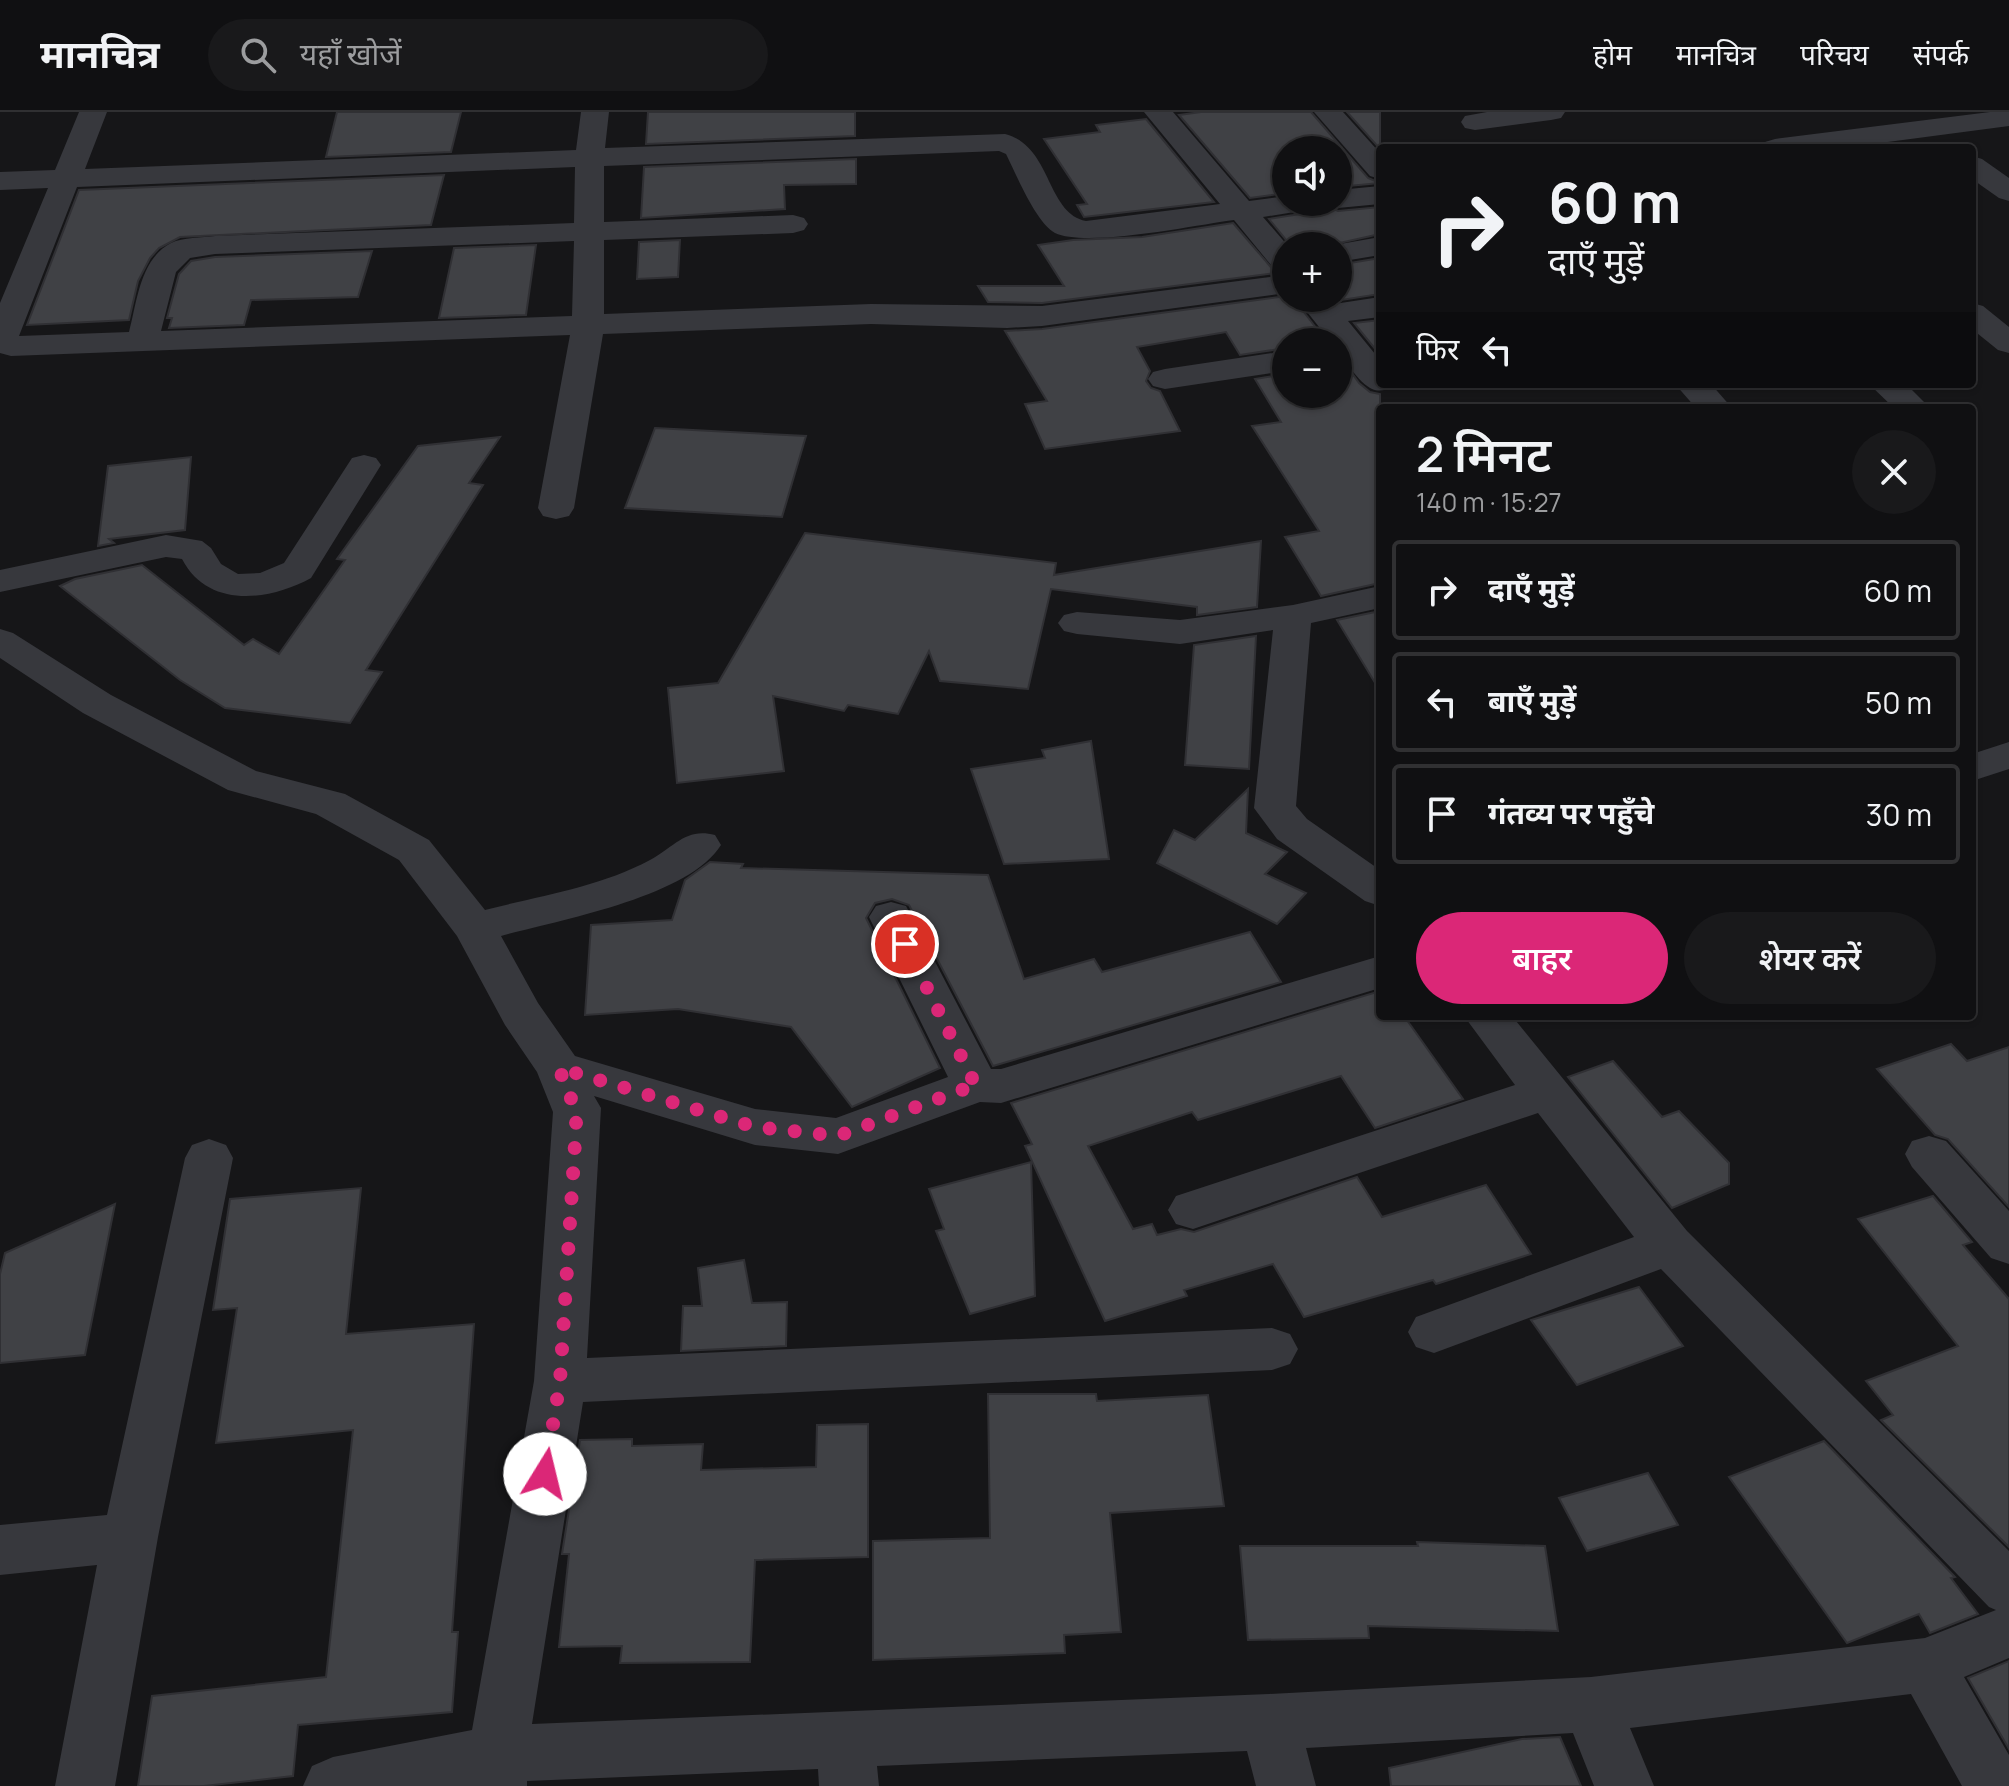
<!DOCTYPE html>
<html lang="hi">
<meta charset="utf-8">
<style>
body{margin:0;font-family:Manrope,"Noto Sans Devanagari",sans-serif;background:#19191b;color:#f1f3f6;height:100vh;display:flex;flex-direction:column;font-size:30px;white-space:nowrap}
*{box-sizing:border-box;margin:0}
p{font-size:26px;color:#9c9d9f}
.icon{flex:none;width:44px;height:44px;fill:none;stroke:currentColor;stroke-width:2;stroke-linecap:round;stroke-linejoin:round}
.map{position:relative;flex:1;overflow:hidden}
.details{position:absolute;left:1376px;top:292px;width:600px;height:616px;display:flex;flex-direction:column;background:#101012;border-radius:8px;box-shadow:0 2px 6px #0004,0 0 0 2px #303032}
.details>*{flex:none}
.guide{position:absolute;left:1376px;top:32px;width:600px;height:244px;border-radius:8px;box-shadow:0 2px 6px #0004,0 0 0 2px #303032;background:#101012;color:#f1f3f6;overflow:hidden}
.buttons{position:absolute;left:1272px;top:24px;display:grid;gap:16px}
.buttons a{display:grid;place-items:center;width:80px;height:80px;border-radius:50%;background:#101012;box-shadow:0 2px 6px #0004,0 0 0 2px #303032;font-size:40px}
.pin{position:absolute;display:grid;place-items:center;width:68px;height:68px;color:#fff;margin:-34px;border:4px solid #fff;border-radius:50%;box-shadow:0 2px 8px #0007}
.me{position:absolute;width:88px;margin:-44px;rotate:9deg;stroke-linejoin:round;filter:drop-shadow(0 0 6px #0008)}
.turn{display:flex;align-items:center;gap:28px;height:168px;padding:0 40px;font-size:36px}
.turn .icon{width:104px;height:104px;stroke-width:2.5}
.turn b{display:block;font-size:56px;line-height:68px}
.then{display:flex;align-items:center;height:76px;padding:0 40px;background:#0003;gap:16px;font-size:30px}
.round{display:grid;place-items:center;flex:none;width:84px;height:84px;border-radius:42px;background:#19191b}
.summary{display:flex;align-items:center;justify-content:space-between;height:136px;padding:0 40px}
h1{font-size:48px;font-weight:600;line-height:60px}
.button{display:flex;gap:16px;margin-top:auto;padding:16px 40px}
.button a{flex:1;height:92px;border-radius:48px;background:#db2777;color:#fff;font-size:32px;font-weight:600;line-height:92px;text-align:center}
.button a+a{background:#19191b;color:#f1f3f6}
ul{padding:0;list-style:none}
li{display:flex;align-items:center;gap:24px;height:100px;margin:0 16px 12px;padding:0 24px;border:4px solid #303032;border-radius:8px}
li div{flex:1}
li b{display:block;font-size:30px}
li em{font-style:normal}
header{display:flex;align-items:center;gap:48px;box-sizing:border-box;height:112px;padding:0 40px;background:#101012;border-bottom:2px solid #303032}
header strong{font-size:38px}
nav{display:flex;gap:44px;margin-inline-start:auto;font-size:28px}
.search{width:560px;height:72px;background:#19191b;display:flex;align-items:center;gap:20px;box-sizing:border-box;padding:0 28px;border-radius:44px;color:#9c9d9f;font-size:30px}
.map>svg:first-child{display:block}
</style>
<header>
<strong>मानचित्र</strong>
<div class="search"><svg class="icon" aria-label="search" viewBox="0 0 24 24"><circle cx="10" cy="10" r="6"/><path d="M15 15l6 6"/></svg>यहाँ खोजें</div>
<nav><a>होम</a><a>मानचित्र</a><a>परिचय</a><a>संपर्क</a></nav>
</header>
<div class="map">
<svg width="2009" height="1674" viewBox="0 0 2009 1674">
<rect width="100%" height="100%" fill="#161618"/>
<!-- building -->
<g fill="#404145" stroke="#303034" stroke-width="2">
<path d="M 337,0 L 461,0 L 451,40 L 326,45 Z"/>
<path d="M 648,0 L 855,0 L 855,24 L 646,32 Z"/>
<path d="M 1201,0 L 1311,0 L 1368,66 L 1380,71 L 1338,75 L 1338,38 L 1286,38 L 1286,81 L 1250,86 L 1179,3 Z"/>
<path d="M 1347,0 L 1380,0 L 1380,37 Z"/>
<path d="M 1146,7 L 1214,90 L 1084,105 L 1077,93 L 1087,92 L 1044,27 L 1100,20 L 1096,13 Z"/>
<path d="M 856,47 L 856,72 L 784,73 L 785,97 L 641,106 L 644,55 Z"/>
<path d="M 444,63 L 431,113 L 180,125 L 159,136 L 150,146 L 138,169 L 129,208 L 27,213 L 79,78 Z"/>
<path d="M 1325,93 L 1338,99 L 1380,95 L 1380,122 L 1326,134 L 1291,134 L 1269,107 L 1319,99 Z"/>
<path d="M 1233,111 L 1276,161 L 1042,191 L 988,190 L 978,174 L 1064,174 L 1038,133 L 1073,128 L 1142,125 Z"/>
<path d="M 680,128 L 678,165 L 637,167 L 639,130 Z"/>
<path d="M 536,133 L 526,203 L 439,206 L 454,136 Z"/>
<path d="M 372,139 L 358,185 L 251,188 L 244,213 L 169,216 L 172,206 L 167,206 L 179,162 L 191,149 L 215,145 Z"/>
<path d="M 1380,146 L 1380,182 L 1335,189 L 1333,186 L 1338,186 L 1338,153 Z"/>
<path d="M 1286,184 L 1293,186 L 1327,230 L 1286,230 L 1286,236 L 1240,243 L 1226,220 L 1137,235 L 1150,259 L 1146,269 L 1151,276 L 1160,279 L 1180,319 L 1045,337 L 1025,292 L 1047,289 L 1005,219 L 1042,217 Z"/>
<path d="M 1380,208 L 1380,243 L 1354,211 Z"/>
<path d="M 1338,241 L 1359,271 L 1370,280 L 1380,282 L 1380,471 L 1321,484 L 1285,425 L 1319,419 L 1252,314 L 1281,310 L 1255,267 L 1286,262 L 1286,282 L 1338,282 Z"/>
<path d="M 655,316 L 806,324 L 782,405 L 625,396 Z"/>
<path d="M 500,325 L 469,371 L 483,373 L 366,558 L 382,560 L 350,611 L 225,596 L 180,568 L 60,474 L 75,467 L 142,453 L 244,533 L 253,527 L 279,542 L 345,448 L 337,447 L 418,334 Z"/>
<path d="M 191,345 L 185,418 L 109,427 L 114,431 L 98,434 L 108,354 Z"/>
<path d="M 805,421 L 1056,451 L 1054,463 L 1261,429 L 1257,495 L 1197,503 L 1197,495 L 1051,477 L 1028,577 L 940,569 L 929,539 L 898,602 L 848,593 L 844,599 L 773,584 L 784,659 L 677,671 L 668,576 L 718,571 Z"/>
<path d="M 1380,499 L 1380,579 L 1337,508 Z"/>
<path d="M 1256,524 L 1249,657 L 1185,653 L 1194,533 Z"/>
<path d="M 1091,629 L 1109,747 L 1004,752 L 971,657 L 1045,646 L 1042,638 Z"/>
<path d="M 1248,677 L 1246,721 L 1287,740 L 1265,762 L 1306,781 L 1277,812 L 1157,751 L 1174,718 L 1195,728 Z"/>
<path d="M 710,750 L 743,752 L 741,756 L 988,763 L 1024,867 L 1094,847 L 1102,860 L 1250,820 L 1281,870 L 993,954 L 909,793 L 892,787 L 875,791 L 866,806 L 940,956 L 852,995 L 791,915 L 678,897 L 585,903 L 591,813 L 672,808 L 685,768 Z"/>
<path d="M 1380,879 L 1380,904 L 1404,904 L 1463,987 L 1375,1016 L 1341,964 L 1198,1008 L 1192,1000 L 1088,1034 L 1133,1117 L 1152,1112 L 1157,1123 L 1181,1117 L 1194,1120 L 1357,1065 L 1382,1105 L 1486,1073 L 1531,1142 L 1436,1172 L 1433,1168 L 1304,1205 L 1273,1152 L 1184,1178 L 1187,1184 L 1105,1209 L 1025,1034 L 1032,1032 L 1011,991 Z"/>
<path d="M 1951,932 L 1967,949 L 2009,935 L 2009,1095 L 1948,1027 L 1935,1023 L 1877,957 Z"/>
<path d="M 1613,949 L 1662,1005 L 1679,999 L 1729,1051 L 1729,1072 L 1672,1096 L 1568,965 Z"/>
<path d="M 1031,1050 L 1035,1184 L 970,1202 L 936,1119 L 944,1117 L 929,1077 Z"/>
<path d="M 361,1076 L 346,1222 L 474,1212 L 452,1520 L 458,1520 L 452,1600 L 298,1613 L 293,1664 L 204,1674 L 138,1674 L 152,1584 L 326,1565 L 353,1318 L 216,1331 L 237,1196 L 213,1198 L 230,1087 Z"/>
<path d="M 1933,1084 L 1972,1130 L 1963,1133 L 2009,1187 L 2009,1435 L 1881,1308 L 1893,1303 L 1866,1269 L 1958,1234 L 1858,1107 Z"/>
<path d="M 115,1092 L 85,1243 L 0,1251 L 0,1162 L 5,1141 Z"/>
<path d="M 744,1148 L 752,1191 L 787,1190 L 786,1234 L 681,1239 L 683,1194 L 702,1194 L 698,1156 Z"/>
<path d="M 1639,1175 L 1683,1234 L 1577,1273 L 1531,1208 Z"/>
<path d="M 988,1282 L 1096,1282 L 1097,1289 L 1208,1283 L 1224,1394 L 1110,1401 L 1121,1520 L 1064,1523 L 1065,1541 L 873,1548 L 873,1429 L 990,1426 Z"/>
<path d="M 868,1312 L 868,1445 L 755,1448 L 750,1550 L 620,1551 L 622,1534 L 559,1535 L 569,1442 L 562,1442 L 580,1328 L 632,1327 L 632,1334 L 703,1332 L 701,1358 L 816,1355 L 817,1313 Z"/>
<path d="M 1824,1329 L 1955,1465 L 1951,1466 L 1978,1502 L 1930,1521 L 1919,1502 L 1847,1531 L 1729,1365 Z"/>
<path d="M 1648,1361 L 1678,1413 L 1587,1439 L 1559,1386 Z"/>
<path d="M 1417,1430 L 1545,1434 L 1558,1519 L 1368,1514 L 1369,1526 L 1248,1528 L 1240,1434 L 1418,1434 Z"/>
<path d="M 2009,1549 L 2009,1637 L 1968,1566 Z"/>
<path d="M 1560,1625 L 1581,1674 L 1391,1674 L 1389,1656 L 1522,1627 Z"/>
</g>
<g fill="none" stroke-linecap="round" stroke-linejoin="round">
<!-- minor -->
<g fill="#37383d" fill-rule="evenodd">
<path d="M 79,0 L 107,0 L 85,57 L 576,38 L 581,0 L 609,0 L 605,36 L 1005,22 C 1052,34 1046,101 1086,109 L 1220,92 L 1144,0 L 1173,0 L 1249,89 L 1286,84 L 1286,90 L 1324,90 L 1319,96 L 1263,105 L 1288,134 L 1286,160 L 1275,158 L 1234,108 C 1196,113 1086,136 1055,121 C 1036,111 1016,62 1006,42 L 999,39 L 604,54 L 604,110 L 793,103 L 804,106 L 808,112 L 804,118 L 793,121 L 604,128 L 604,202 L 871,192 L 1042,194 L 1286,163 L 1286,181 L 1042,214 L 1007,216 L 871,212 L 603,222 L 574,396 L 569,404 L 556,407 L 543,404 L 538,396 L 570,223 L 11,244 L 0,241 L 0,191 L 48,76 L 0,78 L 0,60 L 55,58 ZM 575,55 L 574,111 L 215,124 C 202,126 183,125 171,131 C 140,147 137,190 129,220 L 19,224 L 77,75 ZM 574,129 L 572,204 L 161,219 L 176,160 L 190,146 L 215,142 Z"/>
<path d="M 1314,0 L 1343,0 L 1380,41 L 1380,67 L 1370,64 Z"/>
<path d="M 1487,0 L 1565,0 L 1561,6 L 1551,8 L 1475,18 L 1465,16 L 1461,10 L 1465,4 Z"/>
<path d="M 1990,0 L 2009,0 L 2009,14 L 1842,36 L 1761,36 L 1765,30 L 1775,27 Z"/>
<path d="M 1972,44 L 1982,47 L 2009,66 L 2009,89 L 1999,86 L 1972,67 Z"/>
<path d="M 1380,74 L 1380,92 L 1338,96 L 1325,90 L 1338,90 L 1338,78 Z"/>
<path d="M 1380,125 L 1380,143 L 1338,150 L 1338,134 L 1329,134 Z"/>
<path d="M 1380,185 L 1380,205 L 1348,209 L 1380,248 L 1380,272 L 1394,272 L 1392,276 C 1385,278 1379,280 1372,277 C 1360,272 1338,243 1338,230 L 1331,230 L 1296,186 L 1329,186 L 1334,192 Z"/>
<path d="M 1972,191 L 1983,194 L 2009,215 L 2009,241 L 1998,238 L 1972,217 Z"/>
<path d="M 1286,239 L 1286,259 L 1165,277 L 1153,274 L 1148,267 L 1153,260 L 1165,257 Z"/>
<path d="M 1675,272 L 1711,272 L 1732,296 L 1696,296 Z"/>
<path d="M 1869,272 L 1906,272 L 1924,290 L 1920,296 L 1894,296 Z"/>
<path d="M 364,343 L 376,346 L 381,353 L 311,466 C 269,489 208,497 182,447 L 166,445 L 0,480 L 0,458 L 166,423 L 202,429 L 211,436 L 221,452 L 238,462 L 260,461 L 284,451 L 352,346 Z"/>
<path d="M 1380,474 L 1380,496 L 1311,511 L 1296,694 L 1307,707 L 1380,758 L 1380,794 L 1365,789 L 1277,727 L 1254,696 L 1273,518 L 1180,532 L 1077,522 L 1064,519 L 1058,511 L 1064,503 L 1077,500 L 1180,508 L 1293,493 Z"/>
<path d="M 0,517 L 13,521 L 111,583 L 256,659 L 345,682 L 429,728 L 485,798 C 539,784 600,775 650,748 C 674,735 686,715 715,723 L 721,733 C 689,785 559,808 501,824 L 538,891 L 575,944 L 755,997 L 836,1006 L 948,965 L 869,805 L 876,794 L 891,790 L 906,794 L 991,957 L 1001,957 L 1380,844 L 1380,876 L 1001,991 L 980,990 L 838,1042 L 755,1033 L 594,984 L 601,996 L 587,1246 L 1272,1216 L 1290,1222 L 1298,1237 L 1290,1252 L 1272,1258 L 583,1290 L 532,1612 L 1269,1582 L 1591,1565 L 1925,1526 L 1996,1498 L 1989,1495 L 1661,1157 L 1434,1241 L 1416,1235 L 1408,1220 L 1416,1205 L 1634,1125 L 1538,1001 L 1193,1117 L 1176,1112 L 1168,1098 L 1176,1084 L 1515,973 L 1464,904 L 1512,904 L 1687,1119 L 2009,1439 L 2009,1546 L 1964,1565 L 2009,1643 L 2009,1674 L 1962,1674 L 1911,1582 L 1630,1616 L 1654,1674 L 1594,1674 L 1573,1621 L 1306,1636 L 1316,1674 L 1256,1674 L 1247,1639 L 877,1654 L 879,1674 L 819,1674 L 818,1657 L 527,1669 L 527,1674 L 303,1674 L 312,1654 L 333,1645 L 472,1618 L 534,1269 L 553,1000 L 537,960 L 505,913 L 457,824 L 399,748 L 316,702 L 228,678 L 83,601 L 0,546 Z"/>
<path d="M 2009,630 L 2009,657 L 1972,669 L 1972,642 Z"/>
<path d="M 1929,1024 L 1946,1029 L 2009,1099 L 2009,1152 L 1991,1146 L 1912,1055 L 1905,1042 L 1912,1029 Z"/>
<path d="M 209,1027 L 226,1033 L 233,1046 L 158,1425 L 115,1674 L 55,1674 L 97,1453 L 0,1463 L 0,1413 L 107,1403 L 185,1046 L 192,1033 Z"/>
</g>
</g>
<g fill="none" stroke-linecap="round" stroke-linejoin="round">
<!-- route -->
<path stroke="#db2777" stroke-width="14" stroke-dasharray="0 25.2" d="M 545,1362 L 560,1269 L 576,1015 C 577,994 566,976 559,956 L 755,1015 L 838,1024 L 978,972 L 973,968 L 905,832"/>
</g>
</svg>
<div class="buttons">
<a><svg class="icon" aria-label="sound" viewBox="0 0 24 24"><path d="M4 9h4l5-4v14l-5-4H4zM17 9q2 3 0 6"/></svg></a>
<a>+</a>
<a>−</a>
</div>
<div class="pin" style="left:905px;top:832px;background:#d93025"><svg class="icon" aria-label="arrive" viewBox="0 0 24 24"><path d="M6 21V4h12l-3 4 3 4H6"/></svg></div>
<svg class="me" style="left:545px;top:1362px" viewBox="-20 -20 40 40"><circle r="19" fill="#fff"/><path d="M0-13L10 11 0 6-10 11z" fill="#db2777"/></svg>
<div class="guide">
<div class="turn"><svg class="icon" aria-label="right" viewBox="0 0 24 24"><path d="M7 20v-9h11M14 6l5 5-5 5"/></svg><div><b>60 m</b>दाएँ मुड़ें</div></div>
<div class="then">फिर<svg class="icon" aria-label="left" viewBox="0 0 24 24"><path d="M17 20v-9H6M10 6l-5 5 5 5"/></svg></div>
</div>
<section class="details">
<div class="summary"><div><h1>2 मिनट</h1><p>140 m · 15:27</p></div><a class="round"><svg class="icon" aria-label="close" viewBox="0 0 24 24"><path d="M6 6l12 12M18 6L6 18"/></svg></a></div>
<ul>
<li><svg class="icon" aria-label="right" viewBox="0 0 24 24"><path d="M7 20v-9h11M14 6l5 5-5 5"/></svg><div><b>दाएँ मुड़ें</b></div><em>60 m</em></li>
<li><svg class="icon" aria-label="left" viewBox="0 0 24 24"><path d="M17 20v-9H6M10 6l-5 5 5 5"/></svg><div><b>बाएँ मुड़ें</b></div><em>50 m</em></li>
<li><svg class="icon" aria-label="arrive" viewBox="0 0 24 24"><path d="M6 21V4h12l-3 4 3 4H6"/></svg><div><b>गंतव्य पर पहुँचे</b></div><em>30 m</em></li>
</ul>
<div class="button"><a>बाहर</a><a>शेयर करें</a></div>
</section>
</div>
